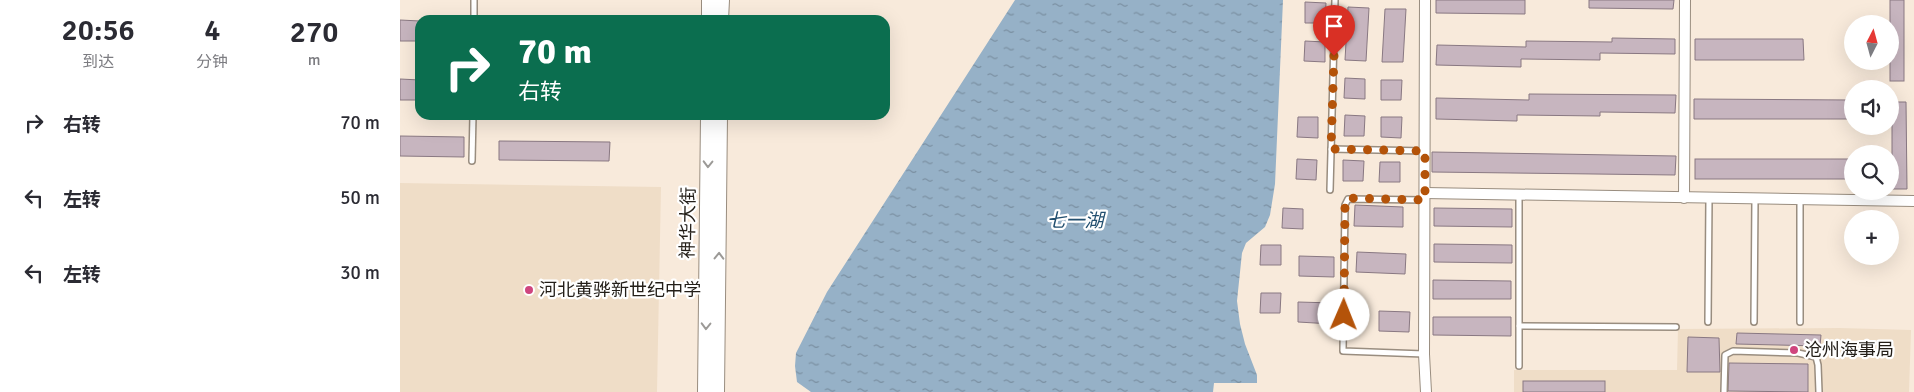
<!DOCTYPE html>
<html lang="zh">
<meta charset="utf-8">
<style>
body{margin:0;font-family:Signika,"Noto Sans SC",sans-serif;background:#f2f2f3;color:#2b2b33;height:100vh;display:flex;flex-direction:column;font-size:19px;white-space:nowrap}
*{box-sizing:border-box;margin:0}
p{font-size:16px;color:#7c7c81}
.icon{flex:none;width:28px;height:28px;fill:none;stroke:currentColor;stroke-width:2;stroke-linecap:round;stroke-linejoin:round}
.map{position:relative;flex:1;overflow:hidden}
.sheet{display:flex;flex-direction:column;background:#fff;width:400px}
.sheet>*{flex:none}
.guide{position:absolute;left:15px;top:15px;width:475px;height:105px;border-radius:15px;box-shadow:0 5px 20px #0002;background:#0b6e4f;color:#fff;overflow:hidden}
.needle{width:32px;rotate:6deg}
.controls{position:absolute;left:1444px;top:15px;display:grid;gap:10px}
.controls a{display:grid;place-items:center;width:55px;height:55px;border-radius:50%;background:#fff;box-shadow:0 5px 20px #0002;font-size:25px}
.pin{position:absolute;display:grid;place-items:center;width:42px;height:42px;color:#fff;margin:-51px -21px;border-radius:50% 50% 50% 0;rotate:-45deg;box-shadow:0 0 5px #0007}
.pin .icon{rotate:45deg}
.me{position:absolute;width:55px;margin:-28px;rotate:1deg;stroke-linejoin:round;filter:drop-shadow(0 0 4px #0008)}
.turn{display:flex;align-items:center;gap:18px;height:105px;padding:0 20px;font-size:22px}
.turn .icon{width:65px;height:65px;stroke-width:2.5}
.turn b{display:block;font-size:35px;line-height:42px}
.eta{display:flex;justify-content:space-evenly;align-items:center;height:85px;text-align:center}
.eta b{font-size:30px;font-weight:600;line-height:35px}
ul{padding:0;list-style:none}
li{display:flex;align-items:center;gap:15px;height:75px;padding:0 20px}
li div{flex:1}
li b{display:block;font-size:19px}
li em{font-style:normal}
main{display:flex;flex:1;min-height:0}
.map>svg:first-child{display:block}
</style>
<main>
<section class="sheet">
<div class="eta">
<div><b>20:56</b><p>到达</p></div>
<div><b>4</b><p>分钟</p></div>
<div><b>270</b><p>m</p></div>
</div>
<ul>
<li><svg class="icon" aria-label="right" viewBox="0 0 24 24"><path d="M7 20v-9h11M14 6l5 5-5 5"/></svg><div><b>右转</b></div><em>70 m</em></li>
<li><svg class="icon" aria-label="left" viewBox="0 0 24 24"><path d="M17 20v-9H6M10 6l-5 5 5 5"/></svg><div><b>左转</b></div><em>50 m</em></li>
<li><svg class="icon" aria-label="left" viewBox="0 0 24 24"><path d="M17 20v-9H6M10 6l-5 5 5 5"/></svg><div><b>左转</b></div><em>30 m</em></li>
</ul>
</section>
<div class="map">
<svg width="1514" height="392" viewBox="0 0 1514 392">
<defs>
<pattern id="water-ripples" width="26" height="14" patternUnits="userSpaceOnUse" patternTransform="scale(1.25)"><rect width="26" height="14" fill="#96b1c7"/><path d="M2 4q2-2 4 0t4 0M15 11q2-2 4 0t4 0" fill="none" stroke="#7a8fa1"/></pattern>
</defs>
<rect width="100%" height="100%" fill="#f8eadb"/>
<!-- built -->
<g fill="#efddc7">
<path d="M 0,183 L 261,187 L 257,392 L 0,392 Z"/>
<path d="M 1440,328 L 1511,330 L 1509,392 L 1114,392 L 1114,370 L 1277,370 L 1278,329 Z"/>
</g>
<!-- water -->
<path fill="url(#water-ripples)" d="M 615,0 L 883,0 L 875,184 L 870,215 L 865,227 L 846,243 L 842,253 L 837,301 L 840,324 L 845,344 L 857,375 L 857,383 L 814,383 L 813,392 L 411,392 L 397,382 L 395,366 L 396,353 L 427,292 Z"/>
<!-- building -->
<g fill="#c7b5bf" stroke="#897882">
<path d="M 1036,0 L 1125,0 L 1125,14 L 1036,13 Z"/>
<path d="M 1189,0 L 1274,0 L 1273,9 L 1189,8 Z"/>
<rect x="1490" y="0" width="14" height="81"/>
<path d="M 905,2 L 926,3 L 925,23 L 905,23 Z"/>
<path d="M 948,7 L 969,8 L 966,61 L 945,60 Z"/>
<path d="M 985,9 L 1006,9 L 1003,62 L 982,62 Z"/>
<path d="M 0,20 L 20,21 L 20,41 L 0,41 Z"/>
<path d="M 1212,38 L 1275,39 L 1275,54 L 1200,53 L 1200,60 L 1121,59 L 1121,67 L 1036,65 L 1037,45 L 1126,47 L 1126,41 L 1212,42 Z"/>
<path d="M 1295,39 L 1403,39 L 1404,60 L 1295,60 Z"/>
<path d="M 905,41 L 925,42 L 925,62 L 904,61 Z"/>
<path d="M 945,78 L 965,79 L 965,99 L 944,98 Z"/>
<path d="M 0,79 L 20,80 L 20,100 L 0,100 Z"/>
<path d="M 981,80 L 1002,80 L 1001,100 L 981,100 Z"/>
<path d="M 1129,94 L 1276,95 L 1275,113 L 1200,112 L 1200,116 L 1117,115 L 1117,121 L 1036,119 L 1036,98 L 1129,100 Z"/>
<path d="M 1294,99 L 1452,100 L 1452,119 L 1294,119 Z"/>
<path d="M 1492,102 L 1506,102 L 1507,189 L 1492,189 Z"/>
<path d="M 945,115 L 965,116 L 964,136 L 944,136 Z"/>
<path d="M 898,117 L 918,117 L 918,138 L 897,137 Z"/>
<path d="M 981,117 L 1002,117 L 1001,138 L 981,137 Z"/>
<path d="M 0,136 L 64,137 L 64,157 L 0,156 Z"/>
<path d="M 99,141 L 210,142 L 209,161 L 99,160 Z"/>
<path d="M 1032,152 L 1276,156 L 1275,175 L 1032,172 Z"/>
<path d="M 897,159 L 917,160 L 916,180 L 896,179 Z"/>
<rect x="1295" y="159" width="157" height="20"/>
<path d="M 943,160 L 964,161 L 963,181 L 943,181 Z"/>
<path d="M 980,162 L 1000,162 L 1000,182 L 979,182 Z"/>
<path d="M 955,205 L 1003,207 L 1003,227 L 954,226 Z"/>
<path d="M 883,208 L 903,209 L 903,229 L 882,228 Z"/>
<path d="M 1034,208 L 1112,209 L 1112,227 L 1034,226 Z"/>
<path d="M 1034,244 L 1112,245 L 1112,263 L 1034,262 Z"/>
<path d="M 861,245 L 881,245 L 881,265 L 860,265 Z"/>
<path d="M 957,252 L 1006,254 L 1005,274 L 956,272 Z"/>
<path d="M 899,256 L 934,257 L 934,277 L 899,276 Z"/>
<path d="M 1033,280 L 1111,281 L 1111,299 L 1033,299 Z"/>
<path d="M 861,293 L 881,293 L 880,313 L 860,313 Z"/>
<path d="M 898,302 L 933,303 L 932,324 L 898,322 Z"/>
<path d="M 979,311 L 1010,312 L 1009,332 L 979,331 Z"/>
<path d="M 1033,317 L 1111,317 L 1111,336 L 1033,335 Z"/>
<path d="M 1337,333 L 1421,335 L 1420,346 L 1336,344 Z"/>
<path d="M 1288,337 L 1319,338 L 1320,372 L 1287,372 Z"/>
<path d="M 1329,363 L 1408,364 L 1408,392 L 1328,391 Z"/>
<rect x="1123" y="381" width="82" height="11"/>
</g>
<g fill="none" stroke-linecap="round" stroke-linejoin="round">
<!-- service casing -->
<g stroke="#998d7f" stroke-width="8">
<g id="service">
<path d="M 74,20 L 74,0"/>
<path d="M 931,149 L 1025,151"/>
<path d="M 72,161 L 73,115"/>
<path d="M 930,190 L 935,0"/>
<path d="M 1308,322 L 1309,198"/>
<path d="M 1354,322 L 1355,199"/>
<path d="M 1400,322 L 1400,200"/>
<path d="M 1119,326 L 1276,327"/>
<path d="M 1024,354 L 943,351 L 945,205 L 948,199 L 1025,200"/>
<path d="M 1119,366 L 1119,195"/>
<path d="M 1324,392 L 1325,355 L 1333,351 L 1398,353 L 1416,357 L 1418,365 L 1419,392"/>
</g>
</g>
<!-- minor casing -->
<g stroke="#998d7f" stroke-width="12">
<g id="minor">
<path d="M 1025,0 L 1024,354 L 1026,392"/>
<path d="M 1025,193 L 1514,201"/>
<path d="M 1284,198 L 1285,0"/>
</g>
</g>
<!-- secondary casing -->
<g stroke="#998d7f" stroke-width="16">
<g id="secondary">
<path d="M 309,20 L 309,0"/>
<path d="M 321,20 L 322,0"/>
<path d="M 305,392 L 308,115"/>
<path d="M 317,392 L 320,115"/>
</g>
</g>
<!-- service -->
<use href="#service" stroke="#fff" stroke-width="5"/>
<!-- minor -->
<use href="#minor" stroke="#fff" stroke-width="10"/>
<!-- secondary -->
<use href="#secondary" stroke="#fff" stroke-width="14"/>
</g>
<!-- one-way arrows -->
<defs><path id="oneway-chevron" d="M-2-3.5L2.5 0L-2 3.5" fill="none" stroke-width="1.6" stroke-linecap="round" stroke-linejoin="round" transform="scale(1.25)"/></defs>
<g stroke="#9c9a97">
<use href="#oneway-chevron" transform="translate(308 164) rotate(91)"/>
<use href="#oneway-chevron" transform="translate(319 256) rotate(-89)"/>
<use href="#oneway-chevron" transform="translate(306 326) rotate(91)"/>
</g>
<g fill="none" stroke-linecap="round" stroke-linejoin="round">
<!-- route -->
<path stroke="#b45309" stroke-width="9" stroke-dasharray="0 16.2" d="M 934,56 L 931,149 L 1025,151 L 1025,200 L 948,198 L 945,205 L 944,315"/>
</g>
<!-- markers -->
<g fill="#cf457e" stroke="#fff" stroke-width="2">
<circle cx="129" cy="290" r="5"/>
<circle cx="1394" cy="350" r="5"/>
</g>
<g text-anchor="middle" stroke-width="4.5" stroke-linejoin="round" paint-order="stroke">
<!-- street labels -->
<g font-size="18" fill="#231e18" stroke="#fff">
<text transform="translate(288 223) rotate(-89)" y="6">神华大街</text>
</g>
<!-- poi labels -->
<g font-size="18" fill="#231e18" stroke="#fff" text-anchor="start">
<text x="139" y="296">河北黄骅新世纪中学</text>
<text x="1404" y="356">沧州海事局</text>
</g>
<!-- water labels -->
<g font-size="19" font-style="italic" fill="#224f6f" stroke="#fff">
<text x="675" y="227">七一湖</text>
</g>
</g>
</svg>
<div class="controls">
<a><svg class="needle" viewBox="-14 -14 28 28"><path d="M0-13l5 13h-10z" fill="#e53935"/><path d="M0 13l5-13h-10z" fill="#7c7c81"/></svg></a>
<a><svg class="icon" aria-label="sound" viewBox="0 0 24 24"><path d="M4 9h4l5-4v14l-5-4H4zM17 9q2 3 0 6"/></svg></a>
<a><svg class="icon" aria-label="search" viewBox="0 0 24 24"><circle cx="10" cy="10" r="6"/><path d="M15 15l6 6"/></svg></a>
<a>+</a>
</div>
<div class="pin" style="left:934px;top:56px;background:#d93025"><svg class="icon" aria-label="arrive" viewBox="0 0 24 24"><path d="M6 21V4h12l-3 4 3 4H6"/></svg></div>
<svg class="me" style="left:944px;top:315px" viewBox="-20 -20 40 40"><circle r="19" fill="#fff"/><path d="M0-13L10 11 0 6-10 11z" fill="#b45309"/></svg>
<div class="guide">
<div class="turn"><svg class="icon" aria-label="right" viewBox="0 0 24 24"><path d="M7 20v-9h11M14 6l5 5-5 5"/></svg><div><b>70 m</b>右转</div></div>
</div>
</div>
</main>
